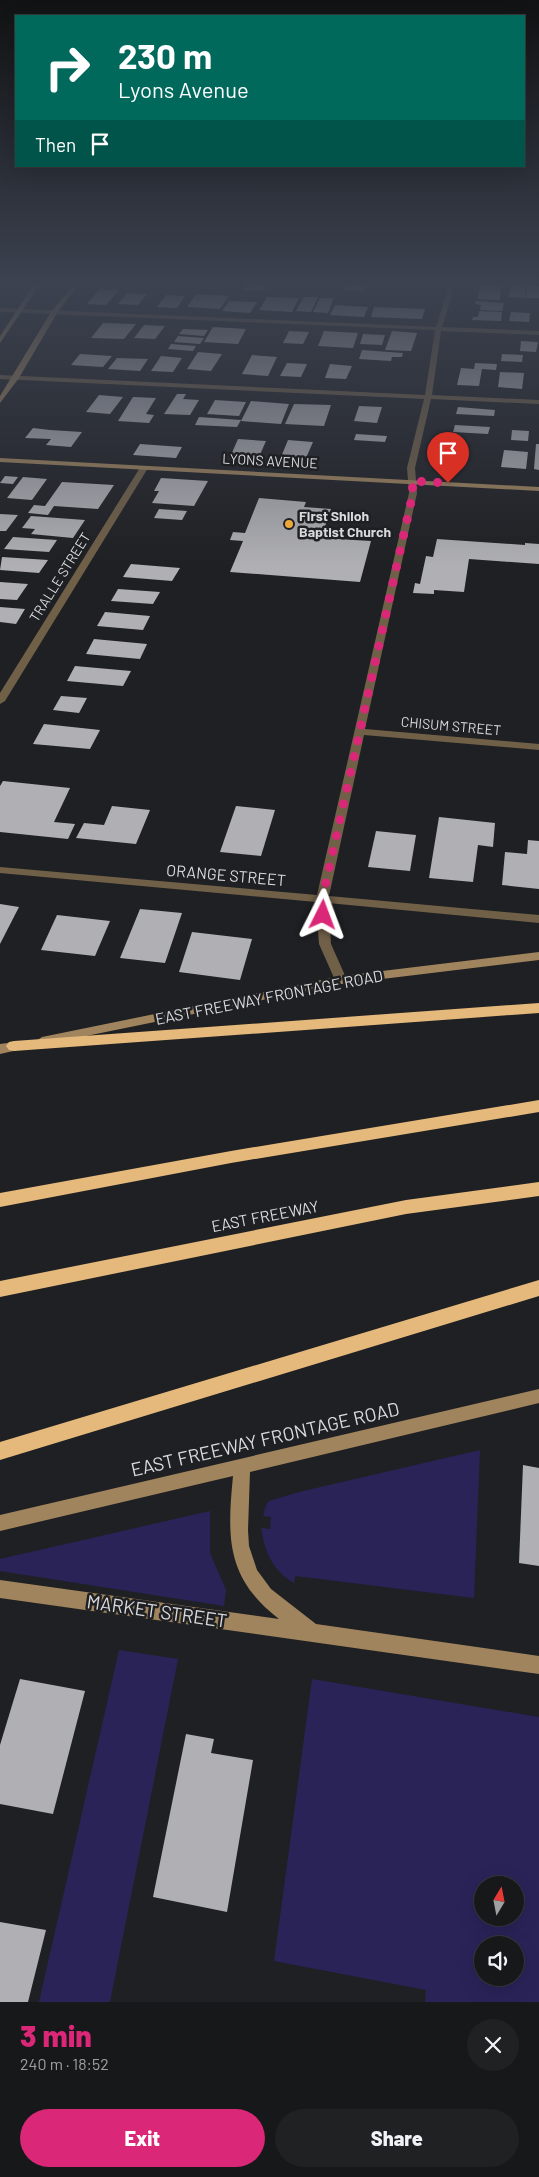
<!DOCTYPE html>
<meta charset="utf-8">
<style>
body{margin:0;font-family:Barlow,sans-serif;background:#202123;color:#f1f3f6;height:100vh;display:flex;flex-direction:column;font-size:19px;white-space:nowrap}
*{box-sizing:border-box;margin:0}
p{font-size:16px;color:#9ea0a2}
.icon{flex:none;width:28px;height:28px;fill:none;stroke:currentColor;stroke-width:2;stroke-linecap:round;stroke-linejoin:round}
.map{position:relative;height:2002px;overflow:hidden}
.sheet{display:flex;flex-direction:column;background:#17181a;flex:1}
.sheet>*{flex:none}
.hud{position:absolute;left:15px;top:15px;width:510px;height:152px;border-radius:0px;box-shadow:0 5px 20px #0002,0 0 0 1px #363739;background:#00695c;color:#fff;overflow:hidden}
.needle{width:32px;rotate:10deg}
.fabs{position:absolute;left:474px;top:1876px;display:grid;gap:10px}
.fabs a{display:grid;place-items:center;width:50px;height:50px;border-radius:50%;background:#17181a;box-shadow:0 5px 20px #0002,0 0 0 1px #363739;font-size:25px}
.pin{position:absolute;display:grid;place-items:center;width:42px;height:42px;color:#fff;margin:-51px -21px;border-radius:50% 50% 50% 0;rotate:-45deg;box-shadow:0 0 5px #0007}
.pin .icon{rotate:45deg}
.me{position:absolute;width:55px;margin:-28px;rotate:3deg;stroke-linejoin:round;filter:drop-shadow(0 0 4px #0008)}
.turn{display:flex;align-items:center;gap:18px;height:105px;padding:0 20px;font-size:22px}
.turn .icon{width:65px;height:65px;stroke-width:2.5}
.turn b{display:block;font-size:35px;line-height:42px}
.then{display:flex;align-items:center;height:48px;padding:0 20px;background:#0003;gap:10px;font-size:19px}
.round{display:grid;place-items:center;flex:none;width:52px;height:52px;border-radius:26px;background:#202123}
.headline{display:flex;align-items:center;justify-content:space-between;height:85px;padding:0 20px}
h1{font-size:30px;font-weight:800;line-height:38px;color:#db2777}
.primary-button{display:flex;gap:10px;margin-top:auto;padding:10px 20px}
.primary-button a{flex:1;height:58px;border-radius:30px;background:#db2777;color:#fff;font-size:20px;font-weight:800;line-height:58px;text-align:center}
.primary-button a+a{background:#202123;color:#f1f3f6}
.map>svg:first-child{display:block}
</style>
<div class="map">
<svg width="539" height="2002" viewBox="0 0 539 2002">
<rect width="100%" height="100%" fill="#1f2023"/>
<!-- green -->
<g fill="#292358" fill-rule="evenodd">
<path d="M 480,1450 L 474,1598 L 295,1576 L 294,1583 C 272,1570 265,1552 261,1528 L 270,1529 L 271,1517 L 263,1516 L 266,1505 L 269,1501 L 299,1492 Z"/>
<path d="M 210,1511 L 210,1553 L 226,1590 L 224,1606 L 0,1571 L 0,1559 Z"/>
<path d="M 119,1650 L 178,1659 L 110,2002 L 39,2002 Z"/>
<path d="M 312,1679 L 539,1717 L 539,2002 L 425,2002 L 426,1990 L 274,1961 ZM 482,1885 L 515,1885 L 515,1918 L 482,1918 ZM 482,1945 L 515,1945 L 515,1978 L 482,1978 Z"/>
</g>
<!-- building -->
<g fill="#b0b0b4">
<path d="M 245,286 L 267,286 L 264,291 L 242,290 Z"/>
<path d="M 346,286 L 365,286 L 363,291 L 344,290 Z"/>
<path d="M 480,286 L 501,286 L 500,300 L 478,299 Z"/>
<path d="M 511,286 L 526,286 L 525,298 L 509,297 Z"/>
<path d="M 527,286 L 539,286 L 539,298 L 526,298 Z"/>
<path d="M 100,289 L 119,290 L 106,305 L 87,304 Z"/>
<path d="M 127,293 L 147,294 L 138,305 L 118,304 Z"/>
<path d="M 196,294 L 229,296 L 220,309 L 187,307 Z"/>
<path d="M 166,295 L 185,296 L 177,308 L 157,307 Z"/>
<path d="M 267,297 L 299,298 L 292,312 L 259,310 Z"/>
<path d="M 304,297 L 318,297 L 311,312 L 296,311 Z"/>
<path d="M 320,298 L 334,298 L 328,313 L 313,312 Z"/>
<path d="M 229,301 L 257,302 L 250,313 L 222,311 Z"/>
<path d="M 476,301 L 504,303 L 502,311 L 480,310 L 481,305 L 475,304 Z"/>
<path d="M 335,305 L 368,307 L 364,317 L 330,315 Z"/>
<path d="M 374,307 L 425,309 L 422,319 L 371,317 Z"/>
<path d="M 479,311 L 502,312 L 501,321 L 472,320 L 473,317 L 478,317 Z"/>
<path d="M 511,312 L 530,313 L 529,322 L 509,321 Z"/>
<path d="M 103,323 L 136,324 L 124,339 L 91,338 Z"/>
<path d="M 144,325 L 165,326 L 155,339 L 134,338 Z"/>
<path d="M 213,327 L 246,329 L 238,344 L 204,342 Z"/>
<path d="M 183,329 L 208,330 L 204,336 L 179,334 Z"/>
<path d="M 289,331 L 309,332 L 303,344 L 283,343 Z"/>
<path d="M 324,331 L 358,333 L 353,348 L 318,346 Z"/>
<path d="M 392,331 L 417,333 L 411,351 L 385,350 Z"/>
<path d="M 363,334 L 385,335 L 382,345 L 360,344 Z"/>
<path d="M 178,336 L 204,338 L 200,344 L 174,342 Z"/>
<path d="M 521,341 L 538,342 L 536,352 L 520,351 Z"/>
<path d="M 171,344 L 196,346 L 193,351 L 168,349 Z"/>
<path d="M 362,350 L 403,353 L 402,357 L 392,357 L 391,361 L 359,359 Z"/>
<path d="M 198,352 L 222,354 L 211,371 L 187,369 Z"/>
<path d="M 80,354 L 112,356 L 103,367 L 71,365 Z"/>
<path d="M 502,354 L 523,355 L 522,362 L 501,361 Z"/>
<path d="M 252,355 L 277,357 L 268,376 L 242,374 Z"/>
<path d="M 161,356 L 182,358 L 173,372 L 151,371 Z"/>
<path d="M 117,358 L 148,359 L 140,371 L 108,369 Z"/>
<path d="M 287,363 L 307,364 L 301,377 L 280,376 Z"/>
<path d="M 475,363 L 497,364 L 496,370 L 482,369 L 479,386 L 457,385 L 461,368 L 474,369 Z"/>
<path d="M 330,364 L 352,366 L 346,379 L 325,378 Z"/>
<path d="M 500,372 L 524,373 L 522,389 L 498,387 Z"/>
<path d="M 177,394 L 186,394 L 183,399 L 199,400 L 190,415 L 164,414 Z"/>
<path d="M 99,395 L 123,397 L 110,414 L 86,412 Z"/>
<path d="M 133,397 L 156,398 L 146,414 L 154,415 L 149,423 L 118,421 Z"/>
<path d="M 215,400 L 246,402 L 239,416 L 207,414 Z"/>
<path d="M 251,401 L 289,404 L 281,424 L 241,421 Z"/>
<path d="M 294,404 L 331,405 L 324,426 L 285,424 Z"/>
<path d="M 359,406 L 382,407 L 377,423 L 354,421 Z"/>
<path d="M 458,407 L 495,410 L 494,416 L 456,414 Z"/>
<path d="M 199,417 L 241,420 L 237,427 L 195,425 Z"/>
<path d="M 455,425 L 490,427 L 488,434 L 453,432 Z"/>
<path d="M 33,428 L 50,430 L 82,432 L 71,447 L 46,445 L 51,439 L 25,438 Z"/>
<path d="M 512,430 L 529,431 L 528,441 L 511,440 Z"/>
<path d="M 356,434 L 387,436 L 385,442 L 354,440 Z"/>
<path d="M 238,439 L 266,441 L 259,457 L 231,455 Z"/>
<path d="M 288,440 L 313,442 L 306,458 L 281,457 Z"/>
<path d="M 140,444 L 182,447 L 176,458 L 133,455 Z"/>
<path d="M 536,444 L 539,444 L 539,470 L 534,469 Z"/>
<path d="M 504,450 L 528,452 L 526,469 L 501,467 Z"/>
<path d="M 5,476 L 18,477 L 13,484 L 0,483 Z"/>
<path d="M 23,477 L 47,479 L 32,500 L 7,498 Z"/>
<path d="M 161,478 L 208,481 L 194,506 L 152,503 L 159,491 L 154,491 Z"/>
<path d="M 62,482 L 114,485 L 98,509 L 54,506 L 48,515 L 28,513 L 34,505 L 45,506 Z"/>
<path d="M 259,498 L 306,502 L 304,507 L 331,509 L 321,538 L 371,541 L 360,582 L 230,572 L 243,541 L 230,540 L 233,532 L 245,533 Z"/>
<path d="M 159,509 L 187,511 L 182,520 L 154,518 Z"/>
<path d="M 0,514 L 18,515 L 6,531 L 0,531 Z"/>
<path d="M 31,516 L 85,520 L 73,538 L 31,534 L 35,529 L 22,528 Z"/>
<path d="M 13,537 L 57,540 L 49,552 L 4,549 Z"/>
<path d="M 437,539 L 525,545 L 525,543 L 539,544 L 539,564 L 469,559 L 464,592 L 434,590 L 434,594 L 413,593 L 415,583 L 420,584 L 426,556 L 433,557 Z"/>
<path d="M 2,557 L 48,560 L 39,573 L 0,570 Z"/>
<path d="M 131,564 L 180,568 L 172,581 L 123,577 Z"/>
<path d="M 0,582 L 28,584 L 17,600 L 0,599 Z"/>
<path d="M 118,589 L 160,592 L 153,604 L 111,601 Z"/>
<path d="M 0,607 L 25,609 L 16,624 L 0,622 Z"/>
<path d="M 105,612 L 150,616 L 143,630 L 97,626 Z"/>
<path d="M 94,639 L 147,644 L 140,659 L 86,654 Z"/>
<path d="M 75,666 L 131,671 L 123,686 L 67,681 Z"/>
<path d="M 61,696 L 87,698 L 79,713 L 53,710 Z"/>
<path d="M 44,724 L 100,730 L 90,749 L 33,744 Z"/>
<path d="M 3,781 L 70,788 L 54,822 L 75,824 L 68,839 L 0,832 L 0,786 Z"/>
<path d="M 112,806 L 150,810 L 136,844 L 76,838 L 84,823 L 104,825 Z"/>
<path d="M 236,806 L 275,810 L 261,856 L 220,852 Z"/>
<path d="M 439,817 L 495,823 L 493,847 L 478,845 L 473,882 L 429,878 Z"/>
<path d="M 376,831 L 416,835 L 410,871 L 368,867 Z"/>
<path d="M 528,840 L 539,841 L 539,889 L 502,885 L 505,852 L 527,854 Z"/>
<path d="M 0,904 L 19,907 L 0,944 Z"/>
<path d="M 140,909 L 182,913 L 165,963 L 120,958 Z"/>
<path d="M 57,915 L 110,921 L 95,956 L 41,950 Z"/>
<path d="M 192,932 L 252,939 L 240,980 L 179,972 Z"/>
<path d="M 523,1465 L 539,1468 L 539,1566 L 519,1563 Z"/>
<path d="M 20,1679 L 85,1691 L 53,1814 L 0,1804 L 0,1745 Z"/>
<path d="M 186,1734 L 214,1739 L 211,1753 L 253,1760 L 227,1912 L 153,1897 Z"/>
<path d="M 0,1922 L 46,1930 L 28,2002 L 0,2002 Z"/>
</g>
<g fill="none" stroke-linecap="round" stroke-linejoin="round">
<!-- street -->
<g fill="#716048" fill-rule="evenodd">
<path d="M 449,286 L 455,286 L 442,327 L 539,331 L 539,335 L 441,331 L 432,395 L 539,400 L 539,404 L 431,399 L 415,468 L 417,493 L 365,729 L 539,744 L 539,750 L 364,735 L 329,896 L 539,915 L 539,923 L 328,903 L 331,944 L 347,980 L 341,984 L 335,980 L 319,944 L 316,902 L 0,873 L 0,867 L 317,895 L 409,493 L 407,468 L 424,399 L 0,379 L 0,375 L 425,395 L 435,330 L 0,312 L 0,308 L 436,327 Z"/>
<path d="M 141,466 L 148,468 L 5,701 L 0,704 L 0,693 Z"/>
</g>
<!-- secondary -->
<g fill="#a0845d" fill-rule="evenodd">
<path d="M 33,286 L 39,286 L 0,343 L 0,336 Z"/>
<path d="M 72,286 L 78,286 L 57,313 L 19,378 L 0,403 L 0,396 L 51,312 Z"/>
<path d="M 0,458 L 539,487 L 539,491 L 0,462 Z"/>
<path d="M 539,952 L 539,960 L 341,984 L 42,1045 L 36,1041 L 42,1037 L 341,976 Z"/>
<path d="M 22,1041 L 27,1042 L 28,1045 L 27,1048 L 0,1054 L 0,1044 Z"/>
<path d="M 539,1389 L 539,1403 L 250,1472 L 248,1530 L 249,1546 L 257,1570 L 271,1589 L 316,1624 L 539,1656 L 539,1674 L 0,1598 L 0,1580 L 279,1619 C 226,1578 227,1538 233,1476 L 0,1531 L 0,1515 Z"/>
</g>
<!-- highway -->
<g fill="#e5b97b" fill-rule="evenodd">
<path d="M 539,1003 L 539,1013 L 14,1051 L 9,1050 L 6,1046 L 9,1042 L 14,1041 Z"/>
<path d="M 539,1100 L 539,1112 L 231,1163 L 0,1207 L 0,1193 L 231,1151 Z"/>
<path d="M 539,1182 L 539,1196 L 406,1214 L 0,1297 L 0,1281 L 406,1200 Z"/>
<path d="M 539,1280 L 539,1296 L 0,1460 L 0,1442 Z"/>
</g>
</g>
<!-- sky -->
<linearGradient id="sky" x2="0" y2="1"><stop stop-color="#111213"/><stop offset="0.5" stop-color="#3c4250"/><stop offset="1" stop-color="#3c4250" stop-opacity="0"/></linearGradient>
<rect width="539" height="567" fill="url(#sky)"/>
<g fill="none" stroke-linecap="round" stroke-linejoin="round">
<!-- route -->
<path stroke="#db2777" stroke-width="9" stroke-dasharray="0 16.2" d="M 323,915 L 322,900 L 413,493 L 412,481 L 448,483"/>
</g>
<!-- markers -->
<circle fill="#eda83b" stroke="#1f2023" stroke-width="2" cx="289" cy="524" r="5"/>
<g text-anchor="middle" stroke-width="5" stroke-linejoin="round" paint-order="stroke">
<!-- far-street labels -->
<g font-size="14" fill="#dadadc" stroke="#1f2023">
<text transform="translate(270 461) rotate(3)" y="5">LYONS AVENUE</text>
<text transform="translate(60 577) rotate(-58)" y="5">TRALLE STREET</text>
<text transform="translate(451 726) rotate(5)" y="5">CHISUM STREET</text>
</g>
<!-- far-poi labels -->
<g font-size="14" font-weight="bold" fill="#dadadc" stroke="#1f2023" text-anchor="start">
<text x="299" y="521">First Shiloh<tspan x="299" dy="16">Baptist Church</tspan></text>
</g>
<!-- street labels -->
<g font-size="16" fill="#dadadc" stroke="#1f2023">
<text transform="translate(226 875) rotate(5)" y="6">ORANGE STREET</text>
<text transform="translate(269 997) rotate(-11)" y="6">EAST FREEWAY FRONTAGE ROAD</text>
<text transform="translate(265 1216) rotate(-11)" y="6">EAST FREEWAY</text>
</g>
<!-- near-street labels -->
<g font-size="19" fill="#dadadc" stroke="#1f2023">
<text transform="translate(265 1439) rotate(-13)" y="7">EAST FREEWAY FRONTAGE ROAD</text>
<text transform="translate(157 1611) rotate(8)" y="7">MARKET STREET</text>
</g>
</g>
</svg>
<div class="fabs">
<a><svg class="needle" viewBox="-14 -14 28 28"><path d="M0-13l5 13h-10z" fill="#e53935"/><path d="M0 13l5-13h-10z" fill="#9ea0a2"/></svg></a>
<a><svg class="icon" aria-label="sound" viewBox="0 0 24 24"><path d="M4 9h4l5-4v14l-5-4H4zM17 9q2 3 0 6"/></svg></a>
</div>
<div class="pin" style="left:448px;top:483px;background:#d93025"><svg class="icon" aria-label="arrive" viewBox="0 0 24 24"><path d="M6 21V4h12l-3 4 3 4H6"/></svg></div>
<svg class="me" style="left:323px;top:915px" viewBox="-20 -20 40 40"><path d="M0-17L14 15 0 8-14 15z" fill="#db2777" stroke="#fff" stroke-width="4"/></svg>
<div class="hud">
<div class="turn"><svg class="icon" aria-label="right" viewBox="0 0 24 24"><path d="M7 20v-9h11M14 6l5 5-5 5"/></svg><div><b>230 m</b>Lyons Avenue</div></div>
<div class="then">Then<svg class="icon" aria-label="arrive" viewBox="0 0 24 24"><path d="M6 21V4h12l-3 4 3 4H6"/></svg></div>
</div>
</div>
<section class="sheet">
<div class="headline"><div><h1>3 min</h1><p>240 m · 18:52</p></div><a class="round"><svg class="icon" aria-label="close" viewBox="0 0 24 24"><path d="M6 6l12 12M18 6L6 18"/></svg></a></div>
<div class="primary-button"><a>Exit</a><a>Share</a></div>
</section>
